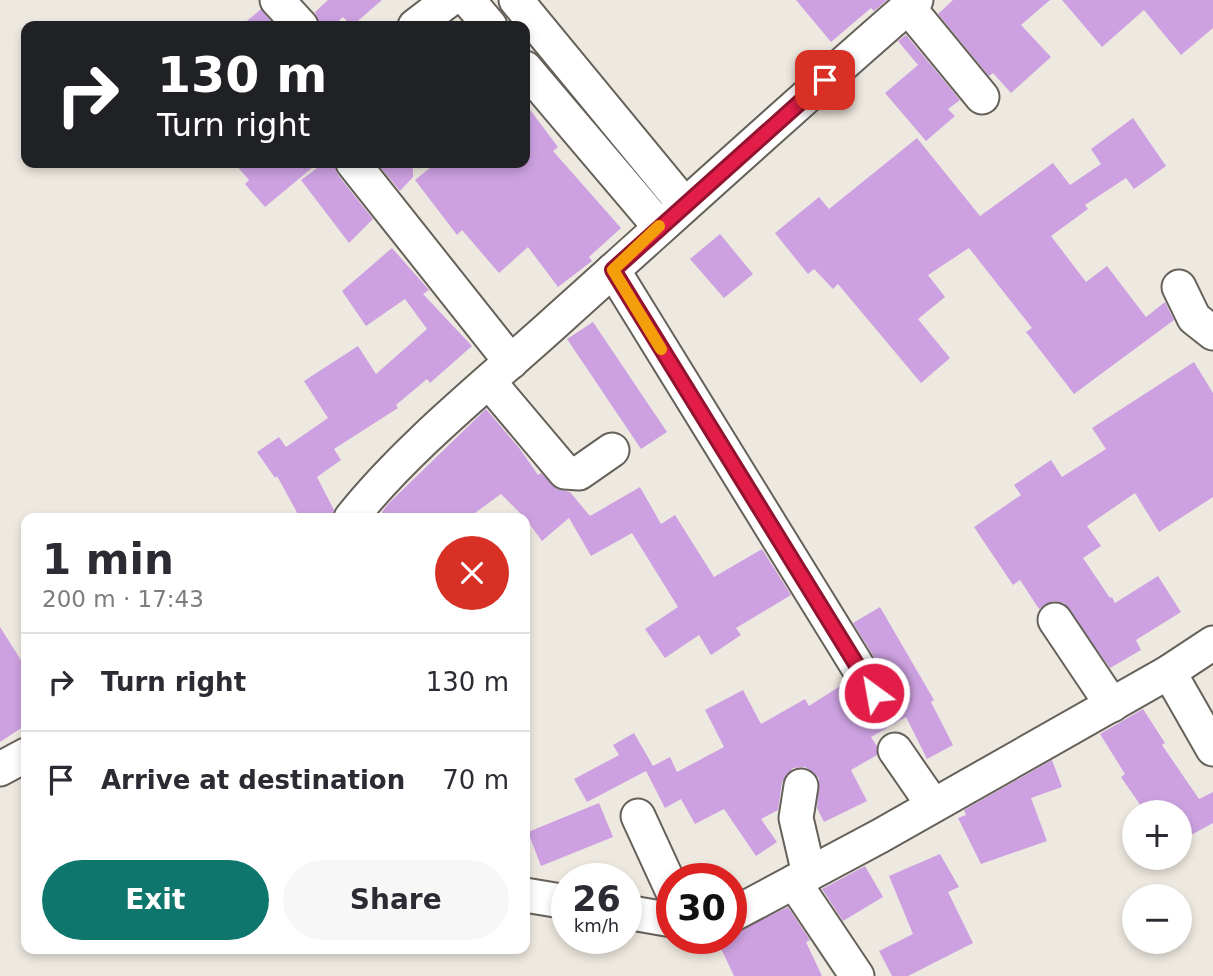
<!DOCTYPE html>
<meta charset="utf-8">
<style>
body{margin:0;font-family:"DejaVu Sans",sans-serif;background:#f7f7f7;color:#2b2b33;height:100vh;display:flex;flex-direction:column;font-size:26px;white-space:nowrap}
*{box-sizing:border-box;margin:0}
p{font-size:23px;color:#7c7c81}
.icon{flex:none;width:38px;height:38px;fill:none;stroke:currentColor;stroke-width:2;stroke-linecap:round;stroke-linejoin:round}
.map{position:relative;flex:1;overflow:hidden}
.drawer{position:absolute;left:21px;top:513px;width:509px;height:441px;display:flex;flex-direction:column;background:#fff;border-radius:14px;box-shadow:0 4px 10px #0003}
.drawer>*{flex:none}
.hud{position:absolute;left:21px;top:21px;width:509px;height:147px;border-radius:14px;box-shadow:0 4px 10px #0003;background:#202124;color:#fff;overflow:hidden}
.controls{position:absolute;left:1122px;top:800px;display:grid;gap:14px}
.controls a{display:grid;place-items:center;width:70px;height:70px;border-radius:50%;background:#fff;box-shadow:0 4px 10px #0003;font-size:35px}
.speed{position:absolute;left:551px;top:863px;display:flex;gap:14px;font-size:35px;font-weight:700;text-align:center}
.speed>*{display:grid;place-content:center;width:91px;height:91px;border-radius:50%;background:#fff;box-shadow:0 4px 10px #0003;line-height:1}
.speed small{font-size:18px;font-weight:400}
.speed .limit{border:10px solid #d22;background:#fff;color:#111}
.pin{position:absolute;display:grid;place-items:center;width:60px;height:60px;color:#fff;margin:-30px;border-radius:14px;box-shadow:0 4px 10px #0006}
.me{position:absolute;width:77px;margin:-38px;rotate:328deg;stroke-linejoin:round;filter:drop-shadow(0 0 5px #0008)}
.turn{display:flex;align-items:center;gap:24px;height:147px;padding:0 21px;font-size:32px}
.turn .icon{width:91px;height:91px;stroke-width:2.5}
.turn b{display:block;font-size:49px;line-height:60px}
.round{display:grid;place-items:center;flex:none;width:74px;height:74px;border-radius:37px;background:#f7f7f7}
.overview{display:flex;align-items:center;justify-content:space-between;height:119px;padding:0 21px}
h1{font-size:42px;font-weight:800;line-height:52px}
.action{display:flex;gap:14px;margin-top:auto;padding:14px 21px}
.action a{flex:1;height:80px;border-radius:42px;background:#0f766e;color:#fff;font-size:28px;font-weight:800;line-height:80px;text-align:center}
.action a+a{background:#f7f7f7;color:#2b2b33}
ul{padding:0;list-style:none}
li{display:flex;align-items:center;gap:21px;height:98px;padding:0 21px;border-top:2px solid #e1e1e2}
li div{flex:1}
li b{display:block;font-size:26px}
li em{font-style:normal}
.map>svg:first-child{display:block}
</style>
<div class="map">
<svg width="1213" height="976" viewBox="0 0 1213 976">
<rect width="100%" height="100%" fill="#eee9e0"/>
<!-- building -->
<g fill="#cda1e1">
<path d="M 328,0 L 382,0 L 352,26 L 343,17 L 333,26 L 320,26 L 315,12 Z"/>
<path d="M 796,0 L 887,0 L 874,11 L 871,8 L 831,42 Z"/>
<path d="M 953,0 L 1050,0 L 1021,25 L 1051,57 L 1011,93 L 993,73 L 989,76 L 938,14 Z"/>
<path d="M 1062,0 L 1213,0 L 1213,28 L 1181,55 L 1144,10 L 1102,47 Z"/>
<path d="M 261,9 L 275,26 L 241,26 Z"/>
<path d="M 906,35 L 960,100 L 948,109 L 955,116 L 926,141 L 885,93 L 918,65 L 898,41 Z"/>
<path d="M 525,103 L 558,147 L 553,151 L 621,228 L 589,257 L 592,261 L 558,287 L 528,247 L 499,273 L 462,230 L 457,235 L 415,180 L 436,163 L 525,163 Z"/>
<path d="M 1133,118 L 1166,166 L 1134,189 L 1126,178 L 1085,205 L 1088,209 L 1051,236 L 1086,282 L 1107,266 L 1146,317 L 1165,302 L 1174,320 L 1074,394 L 1026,332 L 1032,328 L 969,248 L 928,275 L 945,297 L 918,319 L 950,358 L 921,383 L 838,284 L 833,289 L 814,269 L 808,274 L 775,233 L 819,197 L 829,209 L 917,138 L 980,216 L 1053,163 L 1070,185 L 1101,164 L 1091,149 Z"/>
<path d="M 234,163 L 318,163 L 265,207 L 245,184 L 249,180 Z"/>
<path d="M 324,163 L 334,163 L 338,175 L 373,219 L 349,243 L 301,180 Z"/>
<path d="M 384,163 L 407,163 L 413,169 L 413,177 L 400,191 L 380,167 Z"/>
<path d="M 720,234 L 753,274 L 724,298 L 690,259 Z"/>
<path d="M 392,248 L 429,290 L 423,294 L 472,346 L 430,383 L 427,379 L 396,405 L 398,408 L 334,449 L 341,460 L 317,477 L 334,510 L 332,518 L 300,518 L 277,476 L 275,478 L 257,452 L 279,437 L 286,447 L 328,418 L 304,381 L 358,346 L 376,374 L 427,329 L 405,299 L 366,326 L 342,291 Z"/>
<path d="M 593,322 L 667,432 L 641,449 L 567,339 Z"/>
<path d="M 1194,362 L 1213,393 L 1213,497 L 1159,532 L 1135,493 L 1087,526 L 1101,546 L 1083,558 L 1110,598 L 1112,597 L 1115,603 L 1158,576 L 1181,612 L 1136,640 L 1141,650 L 1110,668 L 1064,603 L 1053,601 L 1039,609 L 1020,580 L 1013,585 L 974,527 L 1021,495 L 1014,485 L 1051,460 L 1062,477 L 1106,449 L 1092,428 Z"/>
<path d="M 486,409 L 520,449 L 538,475 L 541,473 L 557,489 L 570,492 L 590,516 L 640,487 L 661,524 L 675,515 L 714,577 L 762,549 L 791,595 L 736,628 L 741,635 L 711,655 L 699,635 L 665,658 L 645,629 L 678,607 L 632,533 L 591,556 L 569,518 L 542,541 L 525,518 L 501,494 L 468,518 L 385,518 L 382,512 L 388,504 Z"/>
<path d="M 880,607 L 934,700 L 931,702 L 953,745 L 927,759 L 906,717 L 871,737 L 877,746 L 877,755 L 851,770 L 867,801 L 824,822 L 817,808 L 819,778 L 805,767 L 793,768 L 782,782 L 778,810 L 761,819 L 777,842 L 756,856 L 724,809 L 695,824 L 681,799 L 665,808 L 646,771 L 587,802 L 574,779 L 619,755 L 613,745 L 634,733 L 653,766 L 670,757 L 677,772 L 724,747 L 705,710 L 743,690 L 761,724 L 805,699 L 809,706 L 845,683 L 864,710 L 874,712 L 885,709 L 891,701 L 891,684 L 853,623 Z"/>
<path d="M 0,627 L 26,668 L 26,725 L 0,742 Z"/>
<path d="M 1143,709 L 1165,743 L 1162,745 L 1199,799 L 1213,792 L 1213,823 L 1180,841 L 1180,812 L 1145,812 L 1121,777 L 1125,774 L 1100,734 Z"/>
<path d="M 1052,760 L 1062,787 L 1031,798 L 1047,841 L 981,864 L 958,818 L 966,815 L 964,810 Z"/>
<path d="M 599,803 L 613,837 L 541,866 L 528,832 Z"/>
<path d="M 940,854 L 959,887 L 948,892 L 973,943 L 908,976 L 892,976 L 879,951 L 913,934 L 889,876 Z"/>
<path d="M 865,866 L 883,897 L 843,921 L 822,889 Z"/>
<path d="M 788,907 L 810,940 L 806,942 L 822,976 L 734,976 L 716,938 L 732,938 L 732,934 Z"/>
</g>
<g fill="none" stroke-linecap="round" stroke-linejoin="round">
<!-- minor casing -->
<g stroke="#656159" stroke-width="37">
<g id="minor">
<path d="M 277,0 L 301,26"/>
<path d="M 468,0 L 490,26"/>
<path d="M 516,0 L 684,204"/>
<path d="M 908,7 L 982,97"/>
<path d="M 415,26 L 449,0"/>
<path d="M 525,68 L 659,226"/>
<path d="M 353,163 L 511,362"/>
<path d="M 613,270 L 874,693"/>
<path d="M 1179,287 L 1194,318 L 1213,333"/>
<path d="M 490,383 L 565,472 L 579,473 L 612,450"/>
<path d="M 351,518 C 408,446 492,380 561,317 C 679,211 796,104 916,0"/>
<path d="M 1055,620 L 1112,705"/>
<path d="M 1169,672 L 1213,749"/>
<path d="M 895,750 L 933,805"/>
<path d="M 0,769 L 26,755"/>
<path d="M 801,786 L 796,818 L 809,874"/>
<path d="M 638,816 L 672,890"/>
<path d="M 794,882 L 857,976"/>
<path d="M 525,895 L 567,902"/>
<path d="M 626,912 L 672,920"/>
<path d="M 732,915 L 880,836 L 1169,672 L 1213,643"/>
</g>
</g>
<!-- minor -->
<use href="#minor" stroke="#fff" stroke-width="33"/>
</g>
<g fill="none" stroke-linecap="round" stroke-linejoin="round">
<!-- route casing -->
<g stroke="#92132f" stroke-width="18">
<path id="route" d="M 825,80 L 613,270 L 874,693"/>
</g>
<!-- route -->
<use href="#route" stroke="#e11d48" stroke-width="12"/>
<!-- slow -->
<path stroke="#f59e0b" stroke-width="12" d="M 659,226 L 613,270 L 661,349"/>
</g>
</svg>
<div class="controls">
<a>+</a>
<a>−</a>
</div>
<div class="speed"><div>26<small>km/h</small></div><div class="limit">30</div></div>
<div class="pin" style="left:825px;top:80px;background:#d93025"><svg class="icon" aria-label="arrive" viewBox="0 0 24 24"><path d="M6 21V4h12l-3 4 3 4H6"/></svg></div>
<svg class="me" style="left:874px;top:693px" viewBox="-20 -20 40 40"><circle r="17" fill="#e11d48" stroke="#fff" stroke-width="3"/><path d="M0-11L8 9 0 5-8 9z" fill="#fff"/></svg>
<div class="hud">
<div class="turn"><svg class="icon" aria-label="right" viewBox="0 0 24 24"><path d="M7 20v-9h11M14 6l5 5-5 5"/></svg><div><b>130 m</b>Turn right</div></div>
</div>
<section class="drawer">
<div class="overview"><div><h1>1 min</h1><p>200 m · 17:43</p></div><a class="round" style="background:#d93025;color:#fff"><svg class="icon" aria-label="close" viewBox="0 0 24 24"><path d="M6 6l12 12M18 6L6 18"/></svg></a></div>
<ul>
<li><svg class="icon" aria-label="right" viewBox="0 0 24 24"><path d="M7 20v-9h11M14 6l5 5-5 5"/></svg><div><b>Turn right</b></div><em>130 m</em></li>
<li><svg class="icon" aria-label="arrive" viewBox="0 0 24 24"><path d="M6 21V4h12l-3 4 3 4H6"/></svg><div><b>Arrive at destination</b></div><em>70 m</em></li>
</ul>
<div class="action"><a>Exit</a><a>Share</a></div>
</section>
</div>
